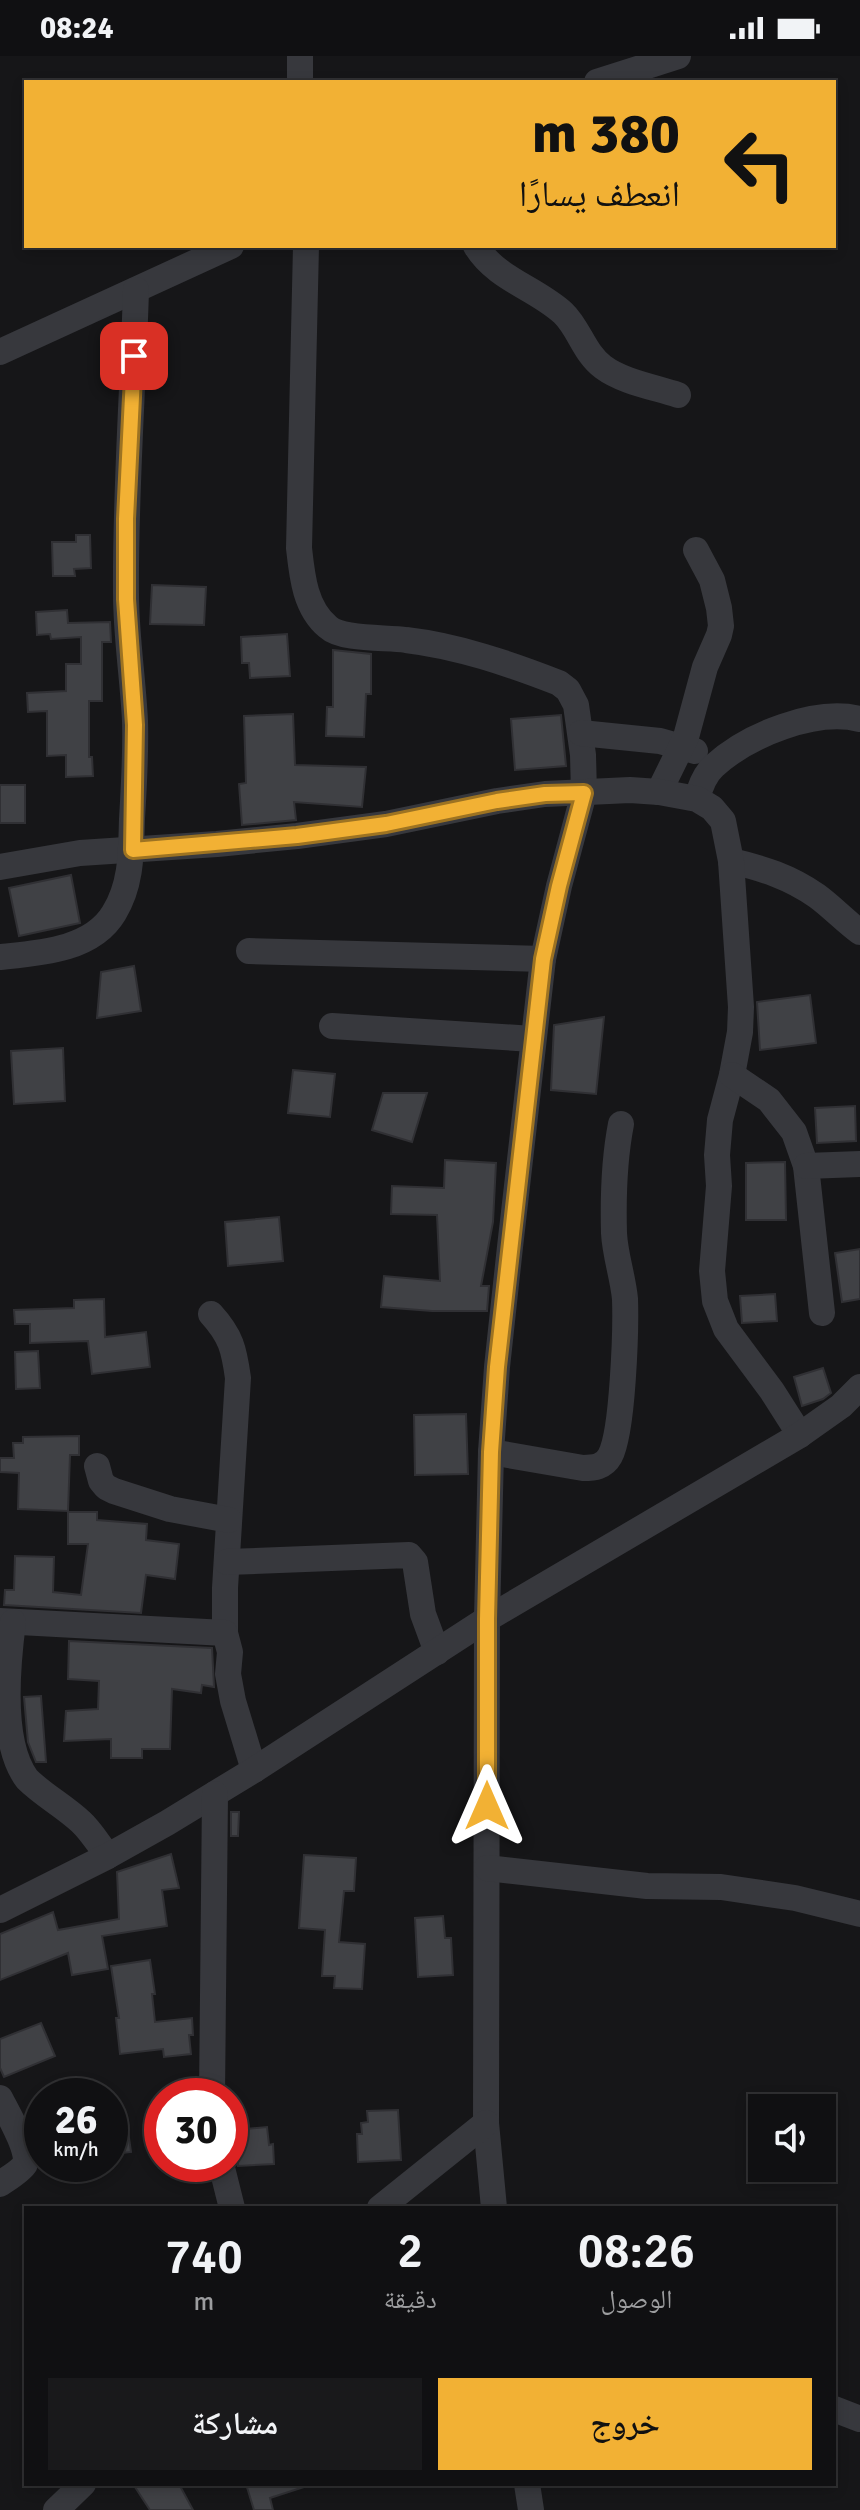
<!DOCTYPE html>
<html lang="ar">
<meta charset="utf-8">
<style>
body{margin:0;font-family:Signika,"Noto Naskh Arabic",sans-serif;background:#19191b;color:#f1f3f6;direction:rtl;height:100vh;display:flex;flex-direction:column;font-size:30px;white-space:nowrap}
*{box-sizing:border-box;margin:0}
p{font-size:26px;color:#9c9d9f}
.icon{flex:none;width:44px;height:44px;fill:none;stroke:currentColor;stroke-width:2;stroke-linecap:round;stroke-linejoin:round}
.map{position:relative;flex:1;overflow:hidden;direction:ltr}
.sheet{position:absolute;left:24px;top:2150px;width:812px;height:280px;display:flex;flex-direction:column;background:#101012;border-radius:0px;box-shadow:0 4px 12px #0003,0 0 0 2px #303032;direction:rtl}
.sheet>*{flex:none}
.banner{position:absolute;left:24px;top:24px;width:812px;height:168px;border-radius:0px;box-shadow:0 4px 12px #0003,0 0 0 2px #303032;direction:rtl;background:#f2b134;color:#111;overflow:hidden}
.fabs{position:absolute;left:748px;top:2038px;display:grid;gap:16px}
.fabs a{display:grid;place-items:center;width:88px;height:88px;border-radius:0px;background:#101012;box-shadow:0 4px 12px #0003,0 0 0 2px #303032;font-size:40px}
.speed{position:absolute;left:24px;top:2022px;display:flex;gap:16px;font-size:40px;font-weight:700;text-align:center}
.speed>*{display:grid;place-content:center;width:104px;height:104px;border-radius:50%;background:#101012;box-shadow:0 4px 12px #0003,0 0 0 2px #303032;line-height:1}
.speed small{font-size:20px;font-weight:400}
.speed .limit{border:12px solid #d22;background:#fff;color:#111}
.pin{position:absolute;display:grid;place-items:center;width:68px;height:68px;color:#fff;margin:-34px;border-radius:16px;box-shadow:0 4px 12px #0006}
.me{position:absolute;width:88px;margin:-44px;rotate:0deg;stroke-linejoin:round;filter:drop-shadow(0 0 6px #0008)}
.turn{display:flex;align-items:center;gap:28px;height:168px;padding:0 24px;font-size:36px}
.turn .icon{width:104px;height:104px;stroke-width:2.5}
.turn b{display:block;font-size:56px;line-height:68px}
.eta{display:flex;justify-content:space-evenly;align-items:center;height:136px;text-align:center}
.eta b{font-size:48px;font-weight:600;line-height:56px}
.cta{display:flex;gap:16px;margin-top:auto;padding:16px 24px}
.cta a{flex:1;height:92px;border-radius:0px;background:#f2b134;color:#111;font-size:32px;font-weight:600;line-height:92px;text-align:center}
.cta a+a{background:#19191b;color:#f1f3f6}
.status{display:flex;justify-content:space-between;align-items:center;height:56px;padding:0 40px;background:#101012;direction:ltr}
.status svg{height:22px;fill:currentColor}
.map>svg:first-child{display:block}
</style>
<div class="status"><b>08:24</b><svg viewBox="0 0 49 12"><path d="M0 12V9h3v3zM5 12V6h3v6zM10 12V3h3v9zM15 12V0h3v12zM26 1h20v11H26zM47 4h2v5h-2z"/></svg></div>
<div class="map">
<svg width="860" height="2454" viewBox="0 0 860 2454">
<rect width="100%" height="100%" fill="#161618"/>
<!-- building -->
<g fill="#404145" stroke="#303034" stroke-width="2">
<path d="M 76,479 L 90,479 L 91,512 L 74,513 L 75,520 L 53,520 L 52,486 L 76,486 Z"/>
<path d="M 152,529 L 206,531 L 204,569 L 150,568 Z"/>
<path d="M 67,554 L 68,567 L 110,566 L 111,586 L 102,586 L 102,645 L 89,645 L 89,701 L 92,701 L 93,720 L 66,721 L 66,699 L 47,700 L 47,655 L 28,656 L 27,637 L 66,635 L 66,608 L 81,608 L 81,581 L 51,583 L 50,578 L 37,579 L 36,556 Z"/>
<path d="M 287,578 L 290,620 L 250,622 L 249,607 L 242,607 L 241,581 Z"/>
<path d="M 333,594 L 371,598 L 371,638 L 366,638 L 364,681 L 326,680 L 327,651 L 333,651 Z"/>
<path d="M 293,658 L 295,709 L 366,711 L 362,751 L 294,746 L 296,764 L 242,769 L 239,728 L 246,727 L 244,660 Z"/>
<path d="M 561,659 L 566,710 L 515,714 L 511,663 Z"/>
<rect x="0" y="729" width="25" height="38"/>
<path d="M 71,819 L 80,867 L 19,880 L 9,832 Z"/>
<path d="M 134,910 L 141,955 L 97,962 L 101,916 Z"/>
<path d="M 810,939 L 816,987 L 760,994 L 757,946 Z"/>
<path d="M 604,961 L 596,1038 L 551,1034 L 554,969 Z"/>
<path d="M 63,992 L 65,1045 L 14,1048 L 11,995 Z"/>
<path d="M 293,1014 L 335,1018 L 330,1061 L 288,1057 Z"/>
<path d="M 383,1037 L 427,1037 L 412,1086 L 372,1074 Z"/>
<path d="M 855,1050 L 856,1085 L 817,1087 L 815,1052 Z"/>
<path d="M 445,1104 L 496,1107 L 493,1166 L 481,1230 L 489,1230 L 487,1255 L 432,1255 L 381,1251 L 384,1220 L 440,1225 L 437,1159 L 391,1158 L 392,1130 L 444,1132 Z"/>
<path d="M 785,1106 L 786,1164 L 746,1164 L 746,1107 Z"/>
<path d="M 279,1161 L 283,1205 L 228,1210 L 225,1166 Z"/>
<path d="M 860,1193 L 860,1243 L 842,1246 L 835,1197 Z"/>
<path d="M 775,1238 L 777,1265 L 742,1267 L 740,1240 Z"/>
<path d="M 104,1243 L 105,1281 L 146,1276 L 150,1311 L 92,1318 L 88,1285 L 30,1287 L 30,1268 L 15,1268 L 14,1254 L 74,1252 L 74,1244 Z"/>
<path d="M 38,1295 L 40,1332 L 16,1333 L 15,1296 Z"/>
<path d="M 823,1312 L 831,1337 L 823,1343 L 802,1350 L 794,1321 Z"/>
<path d="M 466,1358 L 468,1418 L 415,1419 L 414,1359 Z"/>
<path d="M 79,1380 L 79,1399 L 70,1399 L 68,1455 L 18,1453 L 19,1417 L 0,1416 L 0,1402 L 14,1402 L 13,1387 L 23,1387 L 23,1381 Z"/>
<path d="M 68,1456 L 97,1456 L 97,1464 L 147,1468 L 146,1484 L 179,1488 L 175,1523 L 146,1519 L 141,1557 L 4,1549 L 5,1534 L 14,1534 L 15,1500 L 54,1501 L 53,1536 L 81,1539 L 88,1488 L 68,1488 Z"/>
<path d="M 69,1585 L 212,1592 L 214,1631 L 202,1629 L 201,1637 L 172,1633 L 170,1693 L 142,1693 L 142,1702 L 111,1702 L 111,1683 L 64,1685 L 66,1655 L 98,1653 L 99,1625 L 68,1623 Z"/>
<path d="M 41,1640 L 46,1706 L 36,1706 L 28,1686 L 24,1641 Z"/>
<path d="M 231,1756 L 239,1756 L 238,1780 L 231,1780 Z"/>
<path d="M 171,1798 L 179,1832 L 162,1834 L 167,1870 L 102,1880 L 108,1913 L 72,1919 L 68,1897 L 0,1924 L 0,1878 L 53,1856 L 58,1874 L 119,1863 L 117,1816 Z"/>
<path d="M 304,1799 L 356,1802 L 354,1835 L 344,1835 L 339,1886 L 365,1888 L 362,1933 L 334,1932 L 335,1920 L 322,1920 L 325,1874 L 299,1872 Z"/>
<path d="M 443,1860 L 445,1882 L 451,1882 L 453,1919 L 418,1921 L 415,1862 Z"/>
<path d="M 150,1904 L 155,1938 L 152,1938 L 155,1966 L 192,1962 L 193,1979 L 189,1979 L 191,1998 L 164,2001 L 163,1993 L 120,1998 L 116,1962 L 119,1962 L 111,1910 Z"/>
<path d="M 41,1967 L 55,2000 L 4,2021 L 0,2012 L 0,1983 Z"/>
<path d="M 42,2054 L 42,2079 L 37,2081 L 28,2060 Z"/>
<path d="M 125,2054 L 131,2096 L 115,2098 L 110,2056 Z"/>
<path d="M 398,2054 L 401,2104 L 358,2106 L 357,2078 L 362,2078 L 361,2067 L 368,2066 L 367,2055 Z"/>
<path d="M 267,2071 L 269,2089 L 273,2088 L 274,2108 L 238,2110 L 236,2074 Z"/>
<path d="M 133,2428 L 179,2428 L 193,2454 L 150,2454 Z"/>
<path d="M 246,2428 L 304,2428 L 304,2431 L 270,2442 L 273,2454 L 254,2454 Z"/>
</g>
<g fill="none" stroke-linecap="round" stroke-linejoin="round">
<!-- minor -->
<g stroke="#37383d" stroke-width="26">
<path d="M 300,0 L 300,26"/>
<path d="M 597,26 L 678,0"/>
<path d="M 306,190 L 299,492 C 302,520 305,552 328,571 C 342,584 386,581 406,584 C 458,590 510,608 559,627 L 568,634 L 576,649 L 583,699 L 584,737 L 559,830 L 543,903 L 510,1191 L 497,1311 L 491,1396 L 487,1563 L 486,2067 L 494,2152"/>
<path d="M 476,190 C 496,223 536,232 563,257 C 579,272 584,297 603,311 C 623,326 654,331 678,339"/>
<path d="M 0,296 L 231,190"/>
<path d="M 581,677 L 660,685 L 695,695"/>
<path d="M 659,736 L 686,681 L 705,611 L 719,579 L 721,570 L 719,552 L 712,524 L 696,494"/>
<path d="M 697,743 C 700,731 705,718 714,710 C 748,679 815,652 860,663"/>
<path d="M 731,805 C 762,812 790,821 817,840 C 832,851 845,865 860,876"/>
<path d="M 0,811 L 80,797 L 217,788 L 297,780 L 386,768 L 497,745 L 545,738 L 630,734 L 659,736 L 697,743 L 712,752 L 723,765 L 731,805 L 741,951 L 740,976 L 732,1019 L 720,1064 L 717,1099 L 719,1130 L 712,1215 L 715,1245 L 726,1273 L 772,1335 L 800,1379"/>
<path d="M 249,895 L 543,903"/>
<path d="M 0,901 C 40,897 92,894 114,857 C 132,828 131,795 132,763 C 134,730 136,698 135,665 C 133,623 126,580 126,538 C 125,437 133,336 136,234"/>
<path d="M 332,970 L 533,983"/>
<path d="M 732,1019 L 769,1044 L 794,1076 L 806,1110 L 822,1257"/>
<path d="M 806,1110 L 860,1108"/>
<path d="M 211,1258 C 231,1280 234,1293 238,1322 L 225,1532 L 225,1577"/>
<path d="M 491,1396 L 583,1412 C 594,1412 604,1411 610,1400 C 623,1376 626,1273 625,1243 C 623,1221 615,1199 614,1177 C 613,1140 614,1104 621,1068"/>
<path d="M 97,1410 L 101,1425 L 106,1431 L 114,1435 L 170,1453 L 229,1464"/>
<path d="M 227,1506 L 409,1499 L 415,1506 L 423,1558 L 437,1596"/>
<path d="M 0,1565 L 225,1577 L 230,1596 L 228,1618 L 233,1645 L 254,1714"/>
<path d="M 13,1566 C 7,1612 0,1687 27,1723 C 43,1739 64,1750 81,1766 C 91,1775 99,1789 108,1800"/>
<path d="M 487,1812 L 647,1830 L 721,1831 L 795,1842 L 860,1858"/>
<path d="M 0,1854 L 108,1800 L 167,1767 L 254,1714 L 487,1563 L 800,1379 L 841,1350 L 860,1331"/>
<path d="M 212,2040 L 215,1738"/>
<path d="M 0,2042 C 6,2054 31,2097 25,2108 C 21,2115 7,2123 0,2128"/>
<path d="M 221,2108 L 232,2152"/>
<path d="M 380,2152 L 486,2067"/>
<path d="M 834,2353 L 860,2363"/>
<path d="M 527,2428 L 531,2454"/>
<path d="M 56,2454 L 83,2428"/>
</g>
</g>
<g fill="none" stroke-linecap="round" stroke-linejoin="round">
<!-- route casing -->
<g stroke="#9d7322" stroke-width="20">
<path id="route" d="M 134,300 L 126,463 L 126,543 L 135,669 L 133,794 L 297,780 L 386,768 L 497,745 L 545,738 L 584,737 L 559,830 L 543,903 L 497,1311 L 491,1396 L 487,1563 L 487,1750"/>
</g>
<!-- route -->
<use href="#route" stroke="#f2b134" stroke-width="14"/>
</g>
</svg>
<div class="fabs">
<a><svg class="icon" aria-label="sound" viewBox="0 0 24 24"><path d="M4 9h4l5-4v14l-5-4H4zM17 9q2 3 0 6"/></svg></a>
</div>
<div class="speed"><div>26<small>km/h</small></div><div class="limit">30</div></div>
<div class="pin" style="left:134px;top:300px;background:#d93025"><svg class="icon" aria-label="arrive" viewBox="0 0 24 24"><path d="M6 21V4h12l-3 4 3 4H6"/></svg></div>
<svg class="me" style="left:487px;top:1750px" viewBox="-20 -20 40 40"><path d="M0-17L14 15 0 8-14 15z" fill="#f2b134" stroke="#fff" stroke-width="4"/></svg>
<div class="banner">
<div class="turn"><svg class="icon" aria-label="left" viewBox="0 0 24 24"><path d="M17 20v-9H6M10 6l-5 5 5 5"/></svg><div><b>380 m</b>انعطف يسارًا</div></div>
</div>
<section class="sheet">
<div class="eta">
<div><b>08:26</b><p>الوصول</p></div>
<div><b>2</b><p>دقيقة</p></div>
<div><b>740</b><p>m</p></div>
</div>
<div class="cta"><a>خروج</a><a>مشاركة</a></div>
</section>
</div>
